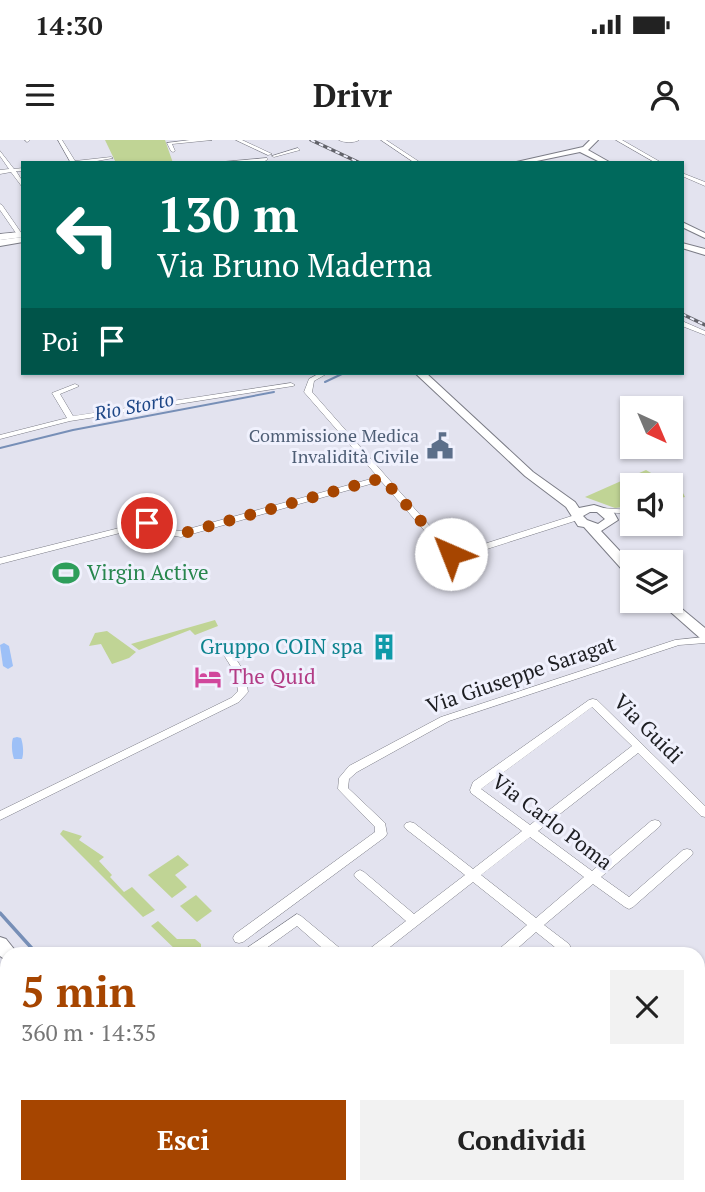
<!DOCTYPE html>
<html lang="it">
<meta charset="utf-8">
<style>
body{margin:0;font-family:"PT Serif",serif;background:#f2f2f2;color:#222;height:100vh;display:flex;flex-direction:column;font-size:26px;white-space:nowrap}
*{box-sizing:border-box;margin:0}
p{font-size:23px;color:#767676}
.icon{flex:none;width:38px;height:38px;fill:none;stroke:currentColor;stroke-width:2;stroke-linecap:round;stroke-linejoin:round}
.map{position:relative;flex:1;overflow:hidden}
.sheet{position:absolute;left:0px;top:807px;width:705px;height:247px;display:flex;flex-direction:column;background:#fff;border-radius:21px 21px 0 0;box-shadow:0 2px 5px #0004}
.sheet>*{flex:none}
.top-card{position:absolute;left:21px;top:21px;width:663px;height:214px;border-radius:0px;box-shadow:0 2px 5px #0004;background:#00695c;color:#fff;overflow:hidden}
.needle{width:46px;rotate:136deg}
.tools{position:absolute;left:620px;top:256px;display:grid;gap:14px}
.tools a{display:grid;place-items:center;width:63px;height:63px;border-radius:0px;background:#fff;box-shadow:0 2px 5px #0004;font-size:35px}
.pin{position:absolute;display:grid;place-items:center;width:60px;height:60px;color:#fff;margin:-30px;border:4px solid #fff;border-radius:50%;box-shadow:0 2px 7px #0007}
.me{position:absolute;width:77px;margin:-38px;rotate:316deg;stroke-linejoin:round;filter:drop-shadow(0 0 5px #0008)}
.turn{display:flex;align-items:center;gap:24px;height:147px;padding:0 21px;font-size:32px}
.turn .icon{width:91px;height:91px;stroke-width:2.5}
.turn b{display:block;font-size:49px;line-height:60px}
.then{display:flex;align-items:center;height:66px;padding:0 21px;background:#0003;gap:14px;font-size:26px}
.round{display:grid;place-items:center;flex:none;width:74px;height:74px;border-radius:0px;background:#f2f2f2}
.head{display:flex;align-items:center;justify-content:space-between;height:119px;padding:0 21px}
h1{font-size:42px;font-weight:800;line-height:52px;color:#a64500}
.action{display:flex;gap:14px;margin-top:auto;padding:14px 21px}
.action a{flex:1;height:80px;border-radius:0px;background:#a64500;color:#fff;font-size:28px;font-weight:800;line-height:80px;text-align:center}
.action a+a{background:#f2f2f2;color:#222}
.status{display:flex;justify-content:space-between;align-items:center;height:49px;padding:0 35px;background:#fff;direction:ltr}
.status svg{height:19px;fill:currentColor}
header{display:flex;justify-content:space-between;align-items:center;height:91px;padding:0 21px;background:#fff;font-size:32px;font-weight:800}
.map>svg:first-child{display:block}
</style>
<div class="status"><b>14:30</b><svg viewBox="0 0 49 12"><path d="M0 12V9h3v3zM5 12V6h3v6zM10 12V3h3v9zM15 12V0h3v12zM26 1h20v11H26zM47 4h2v5h-2z"/></svg></div>
<header><svg class="icon" aria-label="menu" viewBox="0 0 24 24"><path d="M4 6h16M4 12h16M4 18h16"/></svg>Drivr<svg class="icon" aria-label="person" viewBox="0 0 24 24"><circle cx="12" cy="8" r="4"/><path d="M4 21q1-7 8-7t8 7"/></svg></header>
<div class="map">
<svg width="705" height="1052" viewBox="0 0 705 1052">
<rect width="100%" height="100%" fill="#e3e3ef"/>
<!-- green -->
<g fill="#c0d495">
<path d="M 105,0 L 165,0 L 173,23 L 116,23 Z"/>
<path d="M 646,330 L 682,351 L 685,357 L 670,360 L 670,345 L 632,345 L 632,366 L 615,368 L 585,357 Z"/>
<path d="M 215,480 L 218,486 L 195,495 L 190,490 L 139,510 L 131,504 Z"/>
<path d="M 107,491 L 136,512 L 129,518 L 112,524 L 101,504 L 89,506 L 95,493 Z"/>
<path d="M 63,690 L 82,696 L 79,700 L 104,717 L 99,721 L 112,735 L 110,737 L 124,752 L 132,747 L 155,770 L 143,777 L 60,694 Z"/>
<path d="M 178,715 L 189,725 L 175,735 L 187,747 L 172,758 L 148,735 Z"/>
<path d="M 196,755 L 212,771 L 197,782 L 180,766 Z"/>
<path d="M 158,781 L 177,799 L 195,799 L 201,804 L 201,814 L 177,814 L 178,812 L 151,786 Z"/>
</g>
<g fill="none" stroke-linecap="round" stroke-linejoin="round">
<!-- stream-far1 -->
<g stroke="#778fb7" stroke-width="2">
<path d="M 325,242 L 344,233"/>
<path d="M 0,308 L 73,290 L 274,252"/>
</g>
<!-- stream -->
<g stroke="#778fb7" stroke-width="3.5">
<path d="M 0,773 L 37,814"/>
<path d="M 240,1046 L 244,1052"/>
</g>
<!-- canal -->
<g fill="#9dc0f7" fill-rule="evenodd">
<path d="M 4,503 L 9,506 L 13,526 L 8,529 L 3,526 L 0,505 Z"/>
<path d="M 17,597 L 21,598 C 23,603 24,614 22,619 L 14,619 C 12,614 11,603 13,598 Z"/>
</g>
<!-- street casing -->
<g stroke="#7b7c86" stroke-width="1">
<g id="street">
<path d="M 25,0 L 29,0 L 29,1 L 27,2 Z"/>
<path d="M 58,0 L 62,0 L 75,21 L 111,17 L 113,18 L 86,23 L 71,23 Z"/>
<path d="M 190,0 L 212,0 L 172,4 L 175,11 L 173,12 L 171,11 L 167,3 Z"/>
<path d="M 236,0 L 242,0 L 272,14 L 268,15 Z"/>
<path d="M 339,0 L 359,0 C 355,3 343,3 339,0 Z"/>
<path d="M 381,0 L 386,0 L 421,23 L 415,23 Z"/>
<path d="M 616,0 L 622,0 L 662,23 L 656,23 Z"/>
<path d="M 298,8 L 300,10 L 274,17 L 272,16 Z"/>
<path d="M 0,11 L 14,29 L 23,28 L 23,31 L 16,31 L 23,42 L 23,48 L 11,32 L 0,34 L 0,30 L 9,29 L 0,16 Z"/>
<path d="M 267,18 L 268,19 L 265,21 L 210,23 Z"/>
<path d="M 682,33 L 705,42 L 705,46 L 682,36 Z"/>
<path d="M 0,64 L 2,65 L 22,94 L 22,96 L 18,96 L 0,70 Z"/>
<path d="M 682,181 L 705,191 L 705,195 L 682,186 Z"/>
<path d="M 320,233 L 328,233 L 314,241 L 312,252 L 451,410 L 462,411 L 575,375 L 581,375 L 582,377 L 581,379 L 465,416 L 445,414 L 381,341 L 181,397 L 169,395 L 147,386 L 0,424 L 0,418 L 147,381 C 159,382 169,391 181,391 L 378,337 L 304,252 L 309,239 Z"/>
<path d="M 291,243 L 295,245 L 293,246 L 70,281 L 0,299 L 0,295 L 67,278 L 52,253 L 75,244 L 79,246 L 77,247 L 60,254 L 73,276 Z"/>
<path d="M 601,368 L 632,370 L 632,374 L 604,372 L 600,370 Z"/>
<path d="M 705,497 L 705,503 L 679,505 L 449,581 L 357,632 L 349,639 L 348,648 L 385,683 L 387,694 L 385,697 L 243,802 L 239,803 L 235,802 L 233,798 L 235,794 L 375,692 L 375,687 L 338,649 L 339,638 L 349,626 L 441,577 L 675,500 Z"/>
<path d="M 222,501 L 225,502 L 245,533 L 248,552 L 239,562 L 0,680 L 0,671 L 231,558 L 238,551 L 235,533 L 217,504 Z"/>
<path d="M 593,559 L 597,560 L 705,666 L 705,677 L 701,676 L 638,613 L 538,691 L 592,731 L 651,681 L 655,680 L 659,681 L 661,684 L 659,687 L 601,737 L 629,757 L 683,710 L 687,709 L 691,710 L 693,713 L 691,716 L 633,767 L 629,769 L 625,767 L 593,744 L 544,785 L 569,804 L 571,808 L 569,812 L 565,813 L 561,812 L 536,792 L 511,814 L 496,814 L 498,810 L 527,785 L 473,742 L 381,814 L 366,814 L 368,810 L 406,781 L 356,738 L 354,735 L 356,732 L 360,730 L 364,732 L 414,774 L 465,735 L 406,689 L 404,686 L 406,683 L 410,682 L 414,683 L 473,729 L 522,691 L 471,653 L 470,650 L 473,642 L 589,560 ZM 592,567 L 632,606 L 530,685 L 481,649 ZM 530,697 L 584,737 L 536,778 L 481,735 Z"/>
<path d="M 297,774 L 301,776 L 342,810 L 344,814 L 329,814 L 297,786 L 258,814 L 242,814 L 244,810 Z"/>
<path d="M 144,1046 L 162,1046 L 159,1052 L 142,1052 Z"/>
<path d="M 287,1046 L 305,1046 L 302,1052 L 285,1052 Z"/>
<path d="M 414,1046 L 432,1046 L 434,1052 L 417,1052 Z"/>
</g>
</g>
<!-- secondary casing -->
<g stroke="#7b7c86" stroke-width="2">
<g id="secondary">
<path d="M 590,0 L 598,0 L 588,10 L 611,23 L 602,23 L 580,12 L 527,23 L 512,23 L 583,7 Z"/>
<path d="M 682,82 L 705,93 L 705,98 L 682,87 Z"/>
<path d="M 23,97 L 23,102 L 0,106 L 0,100 Z"/>
<path d="M 682,103 L 705,109 L 705,115 L 682,108 Z"/>
<path d="M 415,233 L 426,233 L 533,332 L 575,362 L 579,368 L 594,365 L 613,371 L 618,380 L 601,391 L 632,424 L 632,436 L 627,435 L 584,387 L 578,386 L 566,367 L 525,336 ZM 590,372 L 597,372 L 605,379 L 598,384 L 587,380 L 583,376 Z"/>
<path d="M 670,459 L 705,488 L 705,499 L 700,498 L 657,460 Z"/>
<path d="M 0,797 L 6,799 L 18,814 L 7,814 L 7,821 L 0,816 Z"/>
<path d="M 205,1046 L 227,1046 L 229,1052 L 207,1052 Z"/>
</g>
</g>
<!-- highway casing -->
<g stroke="#7b7c86" stroke-width="1">
<path id="highway" d="M 20,92 L 23,97 L 0,100 L 0,94 Z"/>
</g>
<!-- street -->
<use href="#street" fill="#fff" fill-rule="evenodd"/>
<!-- secondary -->
<use href="#secondary" fill="#fff" fill-rule="evenodd"/>
<!-- highway -->
<use href="#highway" fill="#fff" fill-rule="evenodd"/>
<!-- rail casing -->
<g stroke="#62636a" stroke-width="3.5">
<g id="rail">
<path d="M 311,0 L 360,23"/>
<path d="M 682,174 L 705,185"/>
</g>
</g>
<!-- rail -->
<use href="#rail" stroke="#f0f1fd" stroke-width="2" stroke-dasharray="4.5" stroke-linecap="butt"/>
</g>
<g fill="none" stroke-linecap="round" stroke-linejoin="round">
<!-- route -->
<path stroke="#a64500" stroke-width="12" stroke-dasharray="0 21.6" d="M 147,383 C 161,384 168,395 181,394 L 382,338 L 451,414"/>
</g>
<!-- icons -->
<defs>
<g id="civic-bare" transform="scale(2.1)"><path d="M-.6-6.5H3V-4.5H.6V-3L4-1V1h2V6H-6V1h2V-1L-.6-3ZM-1.2 2.5V6h2.4V2.5Z" fill="#5c6f8a" stroke="#f0f1fd" stroke-width="2.5" paint-order="stroke"/></g>
<g id="stadium-bare" transform="scale(2.1)"><path d="M0-5a6.5 5 0 1 0 0 10a6.5 5 0 1 0 0-10ZM-3.5-1.8h7v3.6h-7Z" fill="#2e9e5b" stroke="#f0f1fd" stroke-width="2.5" paint-order="stroke"/></g>
<g id="building-bare" transform="scale(2.1)"><path d="M-4-6H4V6H1V3H-1V6H-4ZM-2.5-4.3h1.7v1.8h-1.7ZM.8-4.3h1.7v1.8H.8ZM-2.5-1h1.7V.8h-1.7ZM.8-1h1.7V.8H.8Z" fill="#0f9aa8" stroke="#f0f1fd" stroke-width="2.5" paint-order="stroke"/></g>
<g id="hotel-bare" transform="scale(2.1)"><path d="M-6-4.5h1.5V1H6V5H4.5V3h-9V5H-6ZM-4 0a1.8 1.8 0 1 1 3.6 0ZM.5 0V-2.5h3Q6-2.5 6 0Z" fill="#d1479c" stroke="#f0f1fd" stroke-width="2.5" paint-order="stroke"/></g>
</defs>
<g fill-rule="evenodd">
<use href="#civic-bare" x="440" y="306"/>
<use href="#stadium-bare" x="66" y="433"/>
<use href="#building-bare" x="384" y="507"/>
<use href="#hotel-bare" x="208" y="537"/>
</g>
<g text-anchor="middle" stroke-width="6" stroke-linejoin="round" paint-order="stroke">
<!-- far-service labels -->
<g font-size="18" fill="#4e5e75" stroke="#f0f1fd" text-anchor="end">
<text x="419" y="302">Commissione Medica<tspan x="419" dy="21">Invalidità Civile</tspan></text>
</g>
<!-- far-water labels -->
<g font-size="19" font-style="italic" fill="#1e4787" stroke="#f0f1fd">
<text transform="translate(134 266) rotate(-11)" y="7">Rio Storto</text>
</g>
<!-- leisure labels -->
<g font-size="21" fill="#27864d" stroke="#f0f1fd" text-anchor="start">
<text x="87" y="440">Virgin Active</text>
</g>
<!-- culture labels -->
<g font-size="21" fill="#0d838f" stroke="#f0f1fd" text-anchor="end">
<text x="363" y="514">Gruppo COIN spa</text>
</g>
<!-- street labels -->
<g font-size="21" fill="#1d1e22" stroke="#f0f1fd">
<text transform="translate(521 535) rotate(-19)" y="7">Via Giuseppe Saragat</text>
<text transform="translate(648 589) rotate(45)" y="7">Via Guidi</text>
<text transform="translate(552 682) rotate(37)" y="7">Via Carlo Poma</text>
</g>
<!-- hotel labels -->
<g font-size="21" fill="#b23c85" stroke="#f0f1fd" text-anchor="start">
<text x="229" y="544">The Quid</text>
</g>
</g>
</svg>
<div class="tools">
<a><svg class="needle" viewBox="-14 -14 28 28"><path d="M0-13l5 13h-10z" fill="#e53935"/><path d="M0 13l5-13h-10z" fill="#767676"/></svg></a>
<a><svg class="icon" aria-label="sound" viewBox="0 0 24 24"><path d="M4 9h4l5-4v14l-5-4H4zM17 9q2 3 0 6"/></svg></a>
<a><svg class="icon" aria-label="layers" viewBox="0 0 24 24"><path d="M12 4l9 5-9 5-9-5zM3 14l9 5 9-5"/></svg></a>
</div>
<div class="pin" style="left:147px;top:383px;background:#d93025"><svg class="icon" aria-label="arrive" viewBox="0 0 24 24"><path d="M6 21V4h12l-3 4 3 4H6"/></svg></div>
<svg class="me" style="left:451px;top:414px" viewBox="-20 -20 40 40"><circle r="19" fill="#fff"/><path d="M0-13L10 11 0 6-10 11z" fill="#a64500"/></svg>
<div class="top-card">
<div class="turn"><svg class="icon" aria-label="left" viewBox="0 0 24 24"><path d="M17 20v-9H6M10 6l-5 5 5 5"/></svg><div><b>130 m</b>Via Bruno Maderna</div></div>
<div class="then">Poi<svg class="icon" aria-label="arrive" viewBox="0 0 24 24"><path d="M6 21V4h12l-3 4 3 4H6"/></svg></div>
</div>
<section class="sheet">
<div class="head"><div><h1>5 min</h1><p>360 m · 14:35</p></div><a class="round"><svg class="icon" aria-label="close" viewBox="0 0 24 24"><path d="M6 6l12 12M18 6L6 18"/></svg></a></div>
<div class="action"><a>Esci</a><a>Condividi</a></div>
</section>
</div>
